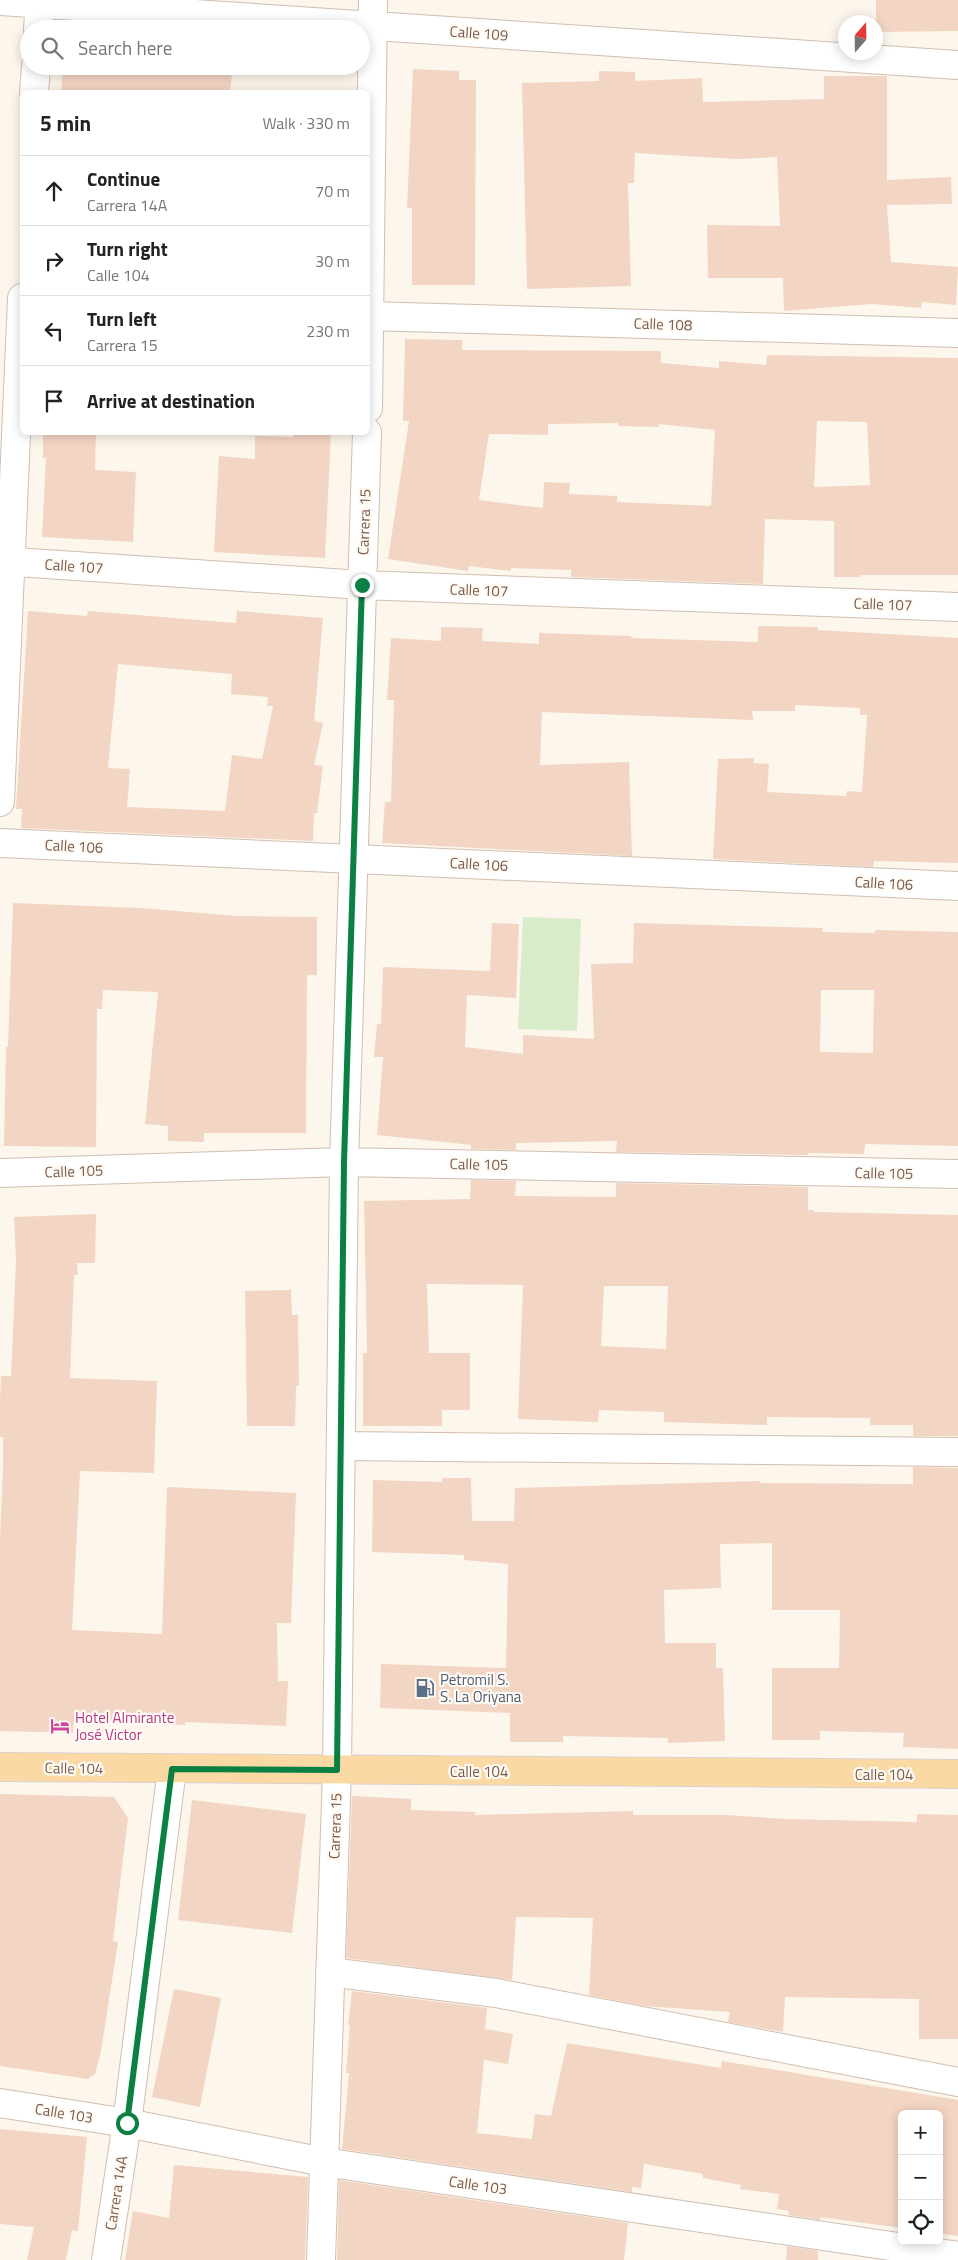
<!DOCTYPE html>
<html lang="en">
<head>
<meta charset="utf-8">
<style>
  body { margin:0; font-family:"Titillium Web",sans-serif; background:#f6f6f6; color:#222 }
  .controls { position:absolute; right:15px; bottom:15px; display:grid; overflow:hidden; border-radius:8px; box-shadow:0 2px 12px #0003 }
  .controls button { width:45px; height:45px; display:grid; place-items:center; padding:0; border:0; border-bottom:1px solid #e0e0e0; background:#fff; color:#222; font:25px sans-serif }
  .compass { position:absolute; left:838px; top:15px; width:45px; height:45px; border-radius:50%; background:#fff; box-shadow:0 2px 12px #0003; rotate:20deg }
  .stop { position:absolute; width:15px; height:15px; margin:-11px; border:4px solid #0b8043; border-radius:50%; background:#fff }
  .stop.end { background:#0b8043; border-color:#fff; box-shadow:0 1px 5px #0008 }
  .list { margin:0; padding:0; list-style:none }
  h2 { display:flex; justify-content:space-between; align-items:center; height:65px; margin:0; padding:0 20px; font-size:21px }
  h2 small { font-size:16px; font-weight:400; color:#767676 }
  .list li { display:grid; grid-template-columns:32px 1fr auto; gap:15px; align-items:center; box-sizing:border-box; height:70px; padding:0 20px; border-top:1px solid #e0e0e0 }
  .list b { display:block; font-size:19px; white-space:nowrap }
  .list p { margin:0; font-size:16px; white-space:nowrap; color:#767676 }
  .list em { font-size:16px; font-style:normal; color:#767676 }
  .icon { flex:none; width:28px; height:28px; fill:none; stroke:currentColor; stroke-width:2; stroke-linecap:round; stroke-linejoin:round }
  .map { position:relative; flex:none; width:958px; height:2260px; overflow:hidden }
  .search { position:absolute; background:#fff; box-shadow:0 2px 12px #0003; left:20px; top:20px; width:350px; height:55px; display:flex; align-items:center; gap:12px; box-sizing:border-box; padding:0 18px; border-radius:28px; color:#767676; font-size:19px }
  .panel { position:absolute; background:#fff; box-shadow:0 2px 12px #0003; left:20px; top:90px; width:350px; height:345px; border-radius:8px }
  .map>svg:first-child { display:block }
  .green { fill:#d8ecc9 }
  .building { fill:#f3d5c3; fill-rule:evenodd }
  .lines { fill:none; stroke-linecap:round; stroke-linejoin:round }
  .street-casing { stroke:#d1beb0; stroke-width:30 }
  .primary-casing { stroke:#dad1cd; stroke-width:30 }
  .street { stroke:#fff; stroke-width:28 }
  .primary { stroke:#fbd9a5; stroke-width:28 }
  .route { stroke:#0b8043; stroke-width:6 }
  .labels { text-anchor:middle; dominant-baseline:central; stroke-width:4.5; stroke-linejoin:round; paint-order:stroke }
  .street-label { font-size:15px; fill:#7a5c4d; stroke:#fffaf3 }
  .service-label { font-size:15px; fill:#4e5e75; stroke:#fffaf3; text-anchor:start }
  .hotel-label { font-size:15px; fill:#b23c85; stroke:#fffaf3; text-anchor:start }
</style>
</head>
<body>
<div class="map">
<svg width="958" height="2260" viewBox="0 0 958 2260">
  <rect width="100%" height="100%" fill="#fdf6ec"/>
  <path class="green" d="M 523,917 L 581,919 L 577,1031 L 518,1029 Z"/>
  <path class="building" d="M 876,0 L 958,0 L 958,31 L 876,32 Z
    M 63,66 L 233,66 L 230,92 L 61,92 Z
    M 413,69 L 459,71 L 459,80 L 476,80 L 475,285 L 412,285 L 412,208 L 407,208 Z
    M 599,71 L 635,72 L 635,81 L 702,78 L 703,102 L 824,99 L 824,76 L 887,76 L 887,180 L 951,177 L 952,204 L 887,205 L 891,262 L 958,267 L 956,305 L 922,302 L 921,308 L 872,304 L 784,311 L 783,278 L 708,278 L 707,225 L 780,226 L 777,157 L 736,159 L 635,153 L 634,183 L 628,183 L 631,286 L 527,289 L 522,83 L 599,81 Z
    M 405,339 L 462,340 L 462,350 L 661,351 L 661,363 L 719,368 L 719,361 L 766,365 L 767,355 L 958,358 L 958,575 L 861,575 L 861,577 L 834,577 L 834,521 L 765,519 L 763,584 L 571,577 L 571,570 L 511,568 L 511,571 L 469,566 L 468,571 L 388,559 L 409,421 L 403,421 ZM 817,421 L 867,422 L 870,485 L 814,487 ZM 618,423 L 618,426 L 659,427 L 659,424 L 715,430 L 711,506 L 617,502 L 617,496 L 569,494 L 570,483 L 544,482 L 543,508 L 479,500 L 489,434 L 548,435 L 548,424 Z
    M 43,432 L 96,432 L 95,470 L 136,472 L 133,542 L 42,537 L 46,458 L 43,458 Z
    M 293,432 L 331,432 L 325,558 L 214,552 L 219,456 L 255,459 L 255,436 L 293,437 Z
    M 28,611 L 87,616 L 88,611 L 236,623 L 237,611 L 323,618 L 314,721 L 323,723 L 314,765 L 323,766 L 317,813 L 314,813 L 313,841 L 21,828 L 22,809 L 16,809 ZM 118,664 L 232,674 L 231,694 L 268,697 L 267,706 L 273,706 L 262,759 L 232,755 L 225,811 L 127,807 L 130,769 L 108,768 Z
    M 758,626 L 818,627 L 818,630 L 958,638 L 958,863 L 874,861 L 873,867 L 713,859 L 718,759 L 754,758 L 754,763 L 769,764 L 767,792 L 846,796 L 847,791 L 862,792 L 867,715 L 860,715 L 860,708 L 795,705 L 795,711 L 752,711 L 753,720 L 542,712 L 540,765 L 629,762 L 632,856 L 382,843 L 385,802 L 391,802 L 394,700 L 387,700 L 391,638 L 441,641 L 441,627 L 483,628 L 482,641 L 539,644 L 539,633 L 631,636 L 631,638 L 758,642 Z
    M 13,903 L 141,908 L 237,916 L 317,917 L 317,975 L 307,975 L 306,1133 L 204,1133 L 204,1142 L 168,1141 L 168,1126 L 145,1124 L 158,992 L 103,990 L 102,1009 L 97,1009 L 96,1147 L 4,1146 L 6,1047 L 8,1047 Z
    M 492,923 L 519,924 L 516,998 L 467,995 L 465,1047 L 523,1054 L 523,1035 L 594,1039 L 591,964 L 633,963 L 634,923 L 823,928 L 822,932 L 875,933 L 875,930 L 958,932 L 958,1146 L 865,1144 L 864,1154 L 808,1153 L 808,1155 L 616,1152 L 617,1141 L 516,1143 L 516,1150 L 471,1149 L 471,1145 L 463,1144 L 377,1135 L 383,1057 L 374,1057 L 377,1024 L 381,1024 L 383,967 L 490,971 ZM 821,990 L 874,990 L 873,1053 L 820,1052 Z
    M 471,1180 L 516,1181 L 515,1196 L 616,1197 L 616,1183 L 808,1187 L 808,1210 L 814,1210 L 814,1212 L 958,1215 L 958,1436 L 913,1436 L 913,1425 L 870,1425 L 870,1418 L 767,1417 L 767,1425 L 664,1422 L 664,1412 L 599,1410 L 598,1422 L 518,1419 L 523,1285 L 427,1284 L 429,1353 L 470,1353 L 470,1410 L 442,1410 L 442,1426 L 363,1426 L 363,1353 L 367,1353 L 364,1201 L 470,1199 ZM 604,1286 L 668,1286 L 666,1349 L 601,1346 Z
    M 96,1214 L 95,1263 L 77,1263 L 78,1275 L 74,1275 L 70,1378 L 157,1381 L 154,1473 L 80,1471 L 72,1630 L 162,1634 L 167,1487 L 296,1493 L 291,1623 L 277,1623 L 278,1681 L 288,1681 L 286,1726 L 185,1722 L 185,1725 L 74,1720 L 73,1733 L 0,1731 L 0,1539 L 3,1469 L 3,1437 L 0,1437 L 0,1400 L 1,1376 L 11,1376 L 16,1261 L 14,1217 Z
    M 291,1290 L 292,1315 L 298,1315 L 299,1386 L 296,1386 L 295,1426 L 247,1426 L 245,1291 Z
    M 913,1467 L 958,1468 L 958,1749 L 903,1747 L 904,1733 L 820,1731 L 820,1740 L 772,1740 L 772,1668 L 839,1668 L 840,1610 L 772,1610 L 772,1543 L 720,1544 L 721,1588 L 664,1590 L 665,1643 L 716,1643 L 716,1668 L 723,1668 L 725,1741 L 668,1743 L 668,1738 L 563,1736 L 563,1742 L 510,1742 L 510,1713 L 380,1708 L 381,1664 L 506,1668 L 508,1564 L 464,1560 L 464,1555 L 372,1552 L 373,1480 L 442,1482 L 442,1478 L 471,1478 L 472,1521 L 514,1521 L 515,1488 L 760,1481 L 760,1483 L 913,1484 Z
    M 0,1794 L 114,1797 L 128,1818 L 113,1941 L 118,1942 L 101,2051 L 95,2074 L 88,2079 L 0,2066 Z
    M 352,1796 L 411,1799 L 411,1810 L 475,1812 L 475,1815 L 633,1811 L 633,1815 L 727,1815 L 785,1819 L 917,1822 L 917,1814 L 958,1815 L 958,2039 L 919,2039 L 919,1999 L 785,1997 L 783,2032 L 728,2022 L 730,2012 L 644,2006 L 589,1995 L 593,1918 L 516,1917 L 512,1980 L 346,1958 Z
    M 192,1800 L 306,1814 L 292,1933 L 178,1920 Z
    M 174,1989 L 221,1998 L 200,2107 L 152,2097 Z
    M 352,1991 L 487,2008 L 485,2029 L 513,2034 L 508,2064 L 484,2060 L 477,2133 L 532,2139 L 535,2114 L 551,2116 L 567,2043 L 721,2068 L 722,2061 L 958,2100 L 958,2236 L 939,2233 L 939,2114 L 902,2114 L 902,2228 L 820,2217 L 820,2220 L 788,2215 L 789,2211 L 777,2209 L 779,2194 L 740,2189 L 741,2185 L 703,2178 L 703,2174 L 644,2164 L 641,2188 L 632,2187 L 632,2192 L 342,2149 L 349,2073 L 346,2073 L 350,2025 L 348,2025 Z
    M 0,2129 L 87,2137 L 78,2231 L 72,2230 L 66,2260 L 27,2260 L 34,2227 L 0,2224 Z
    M 174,2165 L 308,2177 L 305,2260 L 125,2260 L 133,2211 L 169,2218 Z
    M 339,2180 L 628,2223 L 624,2260 L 337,2260 Z
    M 787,2246 L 818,2251 L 818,2260 L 786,2260 Z"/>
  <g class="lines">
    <g class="street-casing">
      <path id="street" d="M 0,1 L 958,65
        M 38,29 L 40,0
        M 34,92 L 36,66
        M 368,316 L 958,333
        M 368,408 L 373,0
        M 0,561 L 362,585 L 958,607
        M 0,802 L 22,298
        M 0,843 L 958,886
        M 0,1173 L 344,1162 L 958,1174
        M 341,1446 L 958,1452
        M 330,1972 L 496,1993 L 958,2082
        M 0,2103 L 127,2123 L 324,2162 L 958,2256
        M 106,2260 L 127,2123 L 172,1769
        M 321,2260 L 337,1770 L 344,1162 L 367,432"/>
    </g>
    <g class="primary-casing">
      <path id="primary" d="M 0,1767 L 958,1774"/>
    </g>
    <use href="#street" class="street"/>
    <use href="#primary" class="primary"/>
  </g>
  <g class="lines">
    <path class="route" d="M 127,2123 L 172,1769 L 337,1770 L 344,1162 L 362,585"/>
  </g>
  <defs>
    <g id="fuel-bare" transform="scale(1.5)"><path d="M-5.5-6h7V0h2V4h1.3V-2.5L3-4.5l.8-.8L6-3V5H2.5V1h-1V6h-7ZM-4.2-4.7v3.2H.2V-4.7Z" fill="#5c6f8a" stroke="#fffaf3" stroke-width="2.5" paint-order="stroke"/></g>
    <g id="hotel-bare" transform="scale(1.5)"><path d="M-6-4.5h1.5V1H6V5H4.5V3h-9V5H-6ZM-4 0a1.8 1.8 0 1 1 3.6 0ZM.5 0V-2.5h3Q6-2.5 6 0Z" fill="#d1479c" stroke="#fffaf3" stroke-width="2.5" paint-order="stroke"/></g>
  </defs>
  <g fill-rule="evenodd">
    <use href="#fuel-bare" x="425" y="1688"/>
    <use href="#hotel-bare" x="60" y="1726"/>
  </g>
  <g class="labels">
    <g class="street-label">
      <text transform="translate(479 33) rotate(4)">Calle 109</text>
      <text transform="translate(663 324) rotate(2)">Calle 108</text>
      <text transform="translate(364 522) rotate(-88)">Carrera 15</text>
      <text transform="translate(74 566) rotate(4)">Calle 107</text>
      <text transform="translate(479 590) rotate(2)">Calle 107</text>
      <text transform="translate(883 604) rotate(2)">Calle 107</text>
      <text transform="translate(74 846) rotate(3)">Calle 106</text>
      <text transform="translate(479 864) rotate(3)">Calle 106</text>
      <text transform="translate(884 883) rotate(3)">Calle 106</text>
      <text transform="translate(479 1164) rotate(1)">Calle 105</text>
      <text transform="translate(74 1171) rotate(-2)">Calle 105</text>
      <text transform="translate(884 1173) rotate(1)">Calle 105</text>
      <text transform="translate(74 1768) rotate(1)">Calle 104</text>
      <text x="479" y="1771">Calle 104</text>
      <text x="884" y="1774">Calle 104</text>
      <text transform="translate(335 1826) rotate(-88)">Carrera 15</text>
      <text transform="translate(64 2113) rotate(9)">Calle 103</text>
      <text transform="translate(478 2185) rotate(8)">Calle 103</text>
      <text transform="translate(116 2193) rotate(-81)">Carrera 14A</text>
    </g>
    <g class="service-label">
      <text x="440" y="1679">Petromil S.<tspan x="440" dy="17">S. La Oriyana</tspan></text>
    </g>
    <g class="hotel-label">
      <text x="75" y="1717">Hotel Almirante<tspan x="75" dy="17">José Victor</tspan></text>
    </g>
  </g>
</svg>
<div class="controls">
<button>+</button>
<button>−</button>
<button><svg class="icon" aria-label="locate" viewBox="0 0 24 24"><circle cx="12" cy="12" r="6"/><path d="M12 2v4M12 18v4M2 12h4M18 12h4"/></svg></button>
</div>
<svg class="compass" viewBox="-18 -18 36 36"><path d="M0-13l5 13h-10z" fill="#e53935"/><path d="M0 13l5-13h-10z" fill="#767676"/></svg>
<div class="stop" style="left:127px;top:2123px"></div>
<div class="stop end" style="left:362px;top:585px"></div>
<div class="search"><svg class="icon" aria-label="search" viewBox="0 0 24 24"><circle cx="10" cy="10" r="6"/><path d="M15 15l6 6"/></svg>Search here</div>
<section class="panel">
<h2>5 min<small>Walk · 330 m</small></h2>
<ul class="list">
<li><svg class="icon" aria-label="ahead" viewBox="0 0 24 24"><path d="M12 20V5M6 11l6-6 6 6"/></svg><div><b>Continue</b><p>Carrera 14A</p></div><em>70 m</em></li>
<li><svg class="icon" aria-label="right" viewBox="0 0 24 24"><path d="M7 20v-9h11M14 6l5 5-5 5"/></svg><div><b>Turn right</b><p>Calle 104</p></div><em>30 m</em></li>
<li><svg class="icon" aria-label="left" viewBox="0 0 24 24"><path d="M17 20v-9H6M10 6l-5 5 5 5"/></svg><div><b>Turn left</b><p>Carrera 15</p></div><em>230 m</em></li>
<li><svg class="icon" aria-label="arrive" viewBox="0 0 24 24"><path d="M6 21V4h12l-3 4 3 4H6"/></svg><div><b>Arrive at destination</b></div></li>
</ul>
</section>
</div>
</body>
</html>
